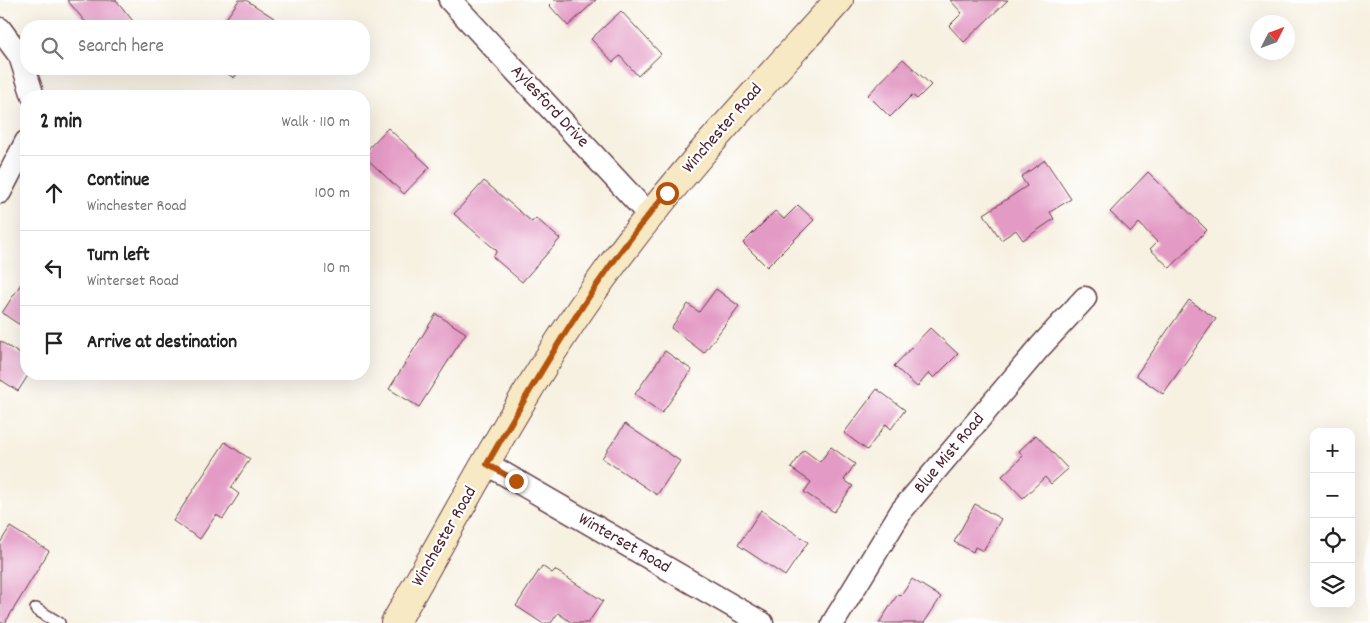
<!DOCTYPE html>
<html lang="en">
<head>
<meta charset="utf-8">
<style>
  body { margin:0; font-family:Dekko,sans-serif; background:#f2f2f2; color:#222 }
  .controls { position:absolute; right:15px; bottom:15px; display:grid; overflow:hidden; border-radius:10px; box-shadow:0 5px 20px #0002 }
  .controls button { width:45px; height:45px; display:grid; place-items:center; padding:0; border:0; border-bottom:1px solid #e0e0e0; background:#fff; color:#222; font:25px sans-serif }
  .compass { position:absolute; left:1250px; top:15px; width:45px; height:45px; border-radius:50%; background:#fff; box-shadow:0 5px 20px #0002; rotate:48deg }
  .stop { position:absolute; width:15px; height:15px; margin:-11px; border:4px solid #b45309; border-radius:50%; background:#fff }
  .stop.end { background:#b45309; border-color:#fff; box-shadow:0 1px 5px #0008 }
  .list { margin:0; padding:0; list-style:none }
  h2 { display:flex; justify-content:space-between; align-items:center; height:65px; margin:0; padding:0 20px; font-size:21px }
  h2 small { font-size:16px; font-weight:400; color:#767676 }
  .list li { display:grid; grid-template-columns:32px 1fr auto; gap:15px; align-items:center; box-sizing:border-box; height:75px; padding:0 20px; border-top:1px solid #e0e0e0 }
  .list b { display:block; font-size:19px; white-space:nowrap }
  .list p { margin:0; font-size:16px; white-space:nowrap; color:#767676 }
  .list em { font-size:16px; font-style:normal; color:#767676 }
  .icon { flex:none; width:28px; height:28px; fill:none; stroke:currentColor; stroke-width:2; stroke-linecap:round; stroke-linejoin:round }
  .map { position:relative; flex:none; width:1370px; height:623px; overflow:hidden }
  .search { position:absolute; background:#fff; box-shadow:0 5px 20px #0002; left:20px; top:20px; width:350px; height:55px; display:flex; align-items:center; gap:12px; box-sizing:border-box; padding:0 18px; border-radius:20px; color:#767676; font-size:19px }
  .panel { position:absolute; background:#fff; box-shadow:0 5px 20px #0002; left:20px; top:90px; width:350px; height:290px; border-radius:20px }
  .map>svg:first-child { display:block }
  .building { fill:#e39ac4 }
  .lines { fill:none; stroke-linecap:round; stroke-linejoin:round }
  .lane-casing { stroke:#643e46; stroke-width:14 }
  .street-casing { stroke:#643e46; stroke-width:25 }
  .secondary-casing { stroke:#643e46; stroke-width:30 }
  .lane { stroke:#fff; stroke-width:11 }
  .street { stroke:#fff; stroke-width:22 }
  .secondary { stroke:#f7e9c3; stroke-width:28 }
  .route { stroke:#b45309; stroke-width:6 }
  .labels { text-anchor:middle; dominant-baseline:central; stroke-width:4.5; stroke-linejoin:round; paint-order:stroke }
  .street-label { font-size:18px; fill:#4a1f2b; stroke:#fff }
</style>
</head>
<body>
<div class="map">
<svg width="1370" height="623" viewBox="0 0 1370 623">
  <rect width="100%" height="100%" fill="#fff"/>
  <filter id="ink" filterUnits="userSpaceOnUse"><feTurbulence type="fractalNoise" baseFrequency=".02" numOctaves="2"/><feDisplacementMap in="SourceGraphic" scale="10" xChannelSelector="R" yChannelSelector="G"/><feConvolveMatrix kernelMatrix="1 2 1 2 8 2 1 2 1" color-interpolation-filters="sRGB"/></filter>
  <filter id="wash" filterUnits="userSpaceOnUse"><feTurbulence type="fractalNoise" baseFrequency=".0096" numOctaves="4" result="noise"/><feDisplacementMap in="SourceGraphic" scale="20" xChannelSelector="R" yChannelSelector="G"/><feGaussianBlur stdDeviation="1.12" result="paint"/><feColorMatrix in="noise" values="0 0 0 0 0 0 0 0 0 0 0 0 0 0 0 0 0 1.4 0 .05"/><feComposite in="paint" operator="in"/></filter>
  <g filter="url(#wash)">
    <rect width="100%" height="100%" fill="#f7f1e2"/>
    <g id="blocks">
      <path class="building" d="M 67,0 L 116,0 L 133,21 L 127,26 L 89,26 Z
        M 239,0 L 246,0 L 274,18 L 268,26 L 221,26 Z
        M 554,0 L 596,0 L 568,26 L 549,5 Z
        M 950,0 L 1008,0 L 964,42 L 949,26 L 962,13 Z
        M 621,11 L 661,54 L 638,76 L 620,56 L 613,62 L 591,39 Z
        M 903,59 L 931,85 L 917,99 L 912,95 L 890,117 L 868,95 Z
        M 220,69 L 240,69 L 234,78 Z
        M 388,128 L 430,167 L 404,194 L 364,156 L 364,153 Z
        M 1045,160 L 1071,199 L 1050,212 L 1054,219 L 1023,240 L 1016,230 L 1001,240 L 984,214 L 1027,186 L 1021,177 Z
        M 1148,172 L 1207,230 L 1170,268 L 1150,249 L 1157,242 L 1139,223 L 1131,232 L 1110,212 Z
        M 484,181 L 532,222 L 536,218 L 560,239 L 522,282 L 493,257 L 497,251 L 454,214 Z
        M 798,205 L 814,220 L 767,267 L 743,243 L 775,211 L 784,219 Z
        M 26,276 L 26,329 L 2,313 Z
        M 716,289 L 739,306 L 704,353 L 671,328 L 688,304 L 699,312 Z
        M 1189,300 L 1216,319 L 1163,394 L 1136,375 Z
        M 436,314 L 466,333 L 419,407 L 389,389 Z
        M 930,328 L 958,354 L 934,378 L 929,373 L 917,387 L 894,366 Z
        M 0,341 L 26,358 L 26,374 L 29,374 L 18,391 L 1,380 L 0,382 Z
        M 665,351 L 692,370 L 662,413 L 635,394 Z
        M 877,389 L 905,410 L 891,429 L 886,424 L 867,450 L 844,433 Z
        M 625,424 L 680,461 L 657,495 L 602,458 Z
        M 1036,435 L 1068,469 L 1051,484 L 1045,477 L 1023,498 L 1002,476 L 1023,456 L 1019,451 Z
        M 225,442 L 250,459 L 231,488 L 239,494 L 223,519 L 216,515 L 200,539 L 173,521 Z
        M 831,447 L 855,464 L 844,480 L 853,486 L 834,512 L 804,492 L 811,482 L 791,468 L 804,450 L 820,462 Z
        M 975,504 L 1001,519 L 983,551 L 975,547 L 973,552 L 954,542 Z
        M 761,510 L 808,542 L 785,576 L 738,545 Z
        M 10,527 L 49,551 L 5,623 L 0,623 L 0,543 Z
        M 542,566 L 552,573 L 555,570 L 603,601 L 588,623 L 572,623 L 558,613 L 551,623 L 542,623 L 516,606 Z
        M 912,579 L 941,597 L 924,623 L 879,623 L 898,594 L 901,596 Z"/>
    </g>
  </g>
  <g filter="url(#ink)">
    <use href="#blocks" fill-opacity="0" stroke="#643e46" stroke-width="1"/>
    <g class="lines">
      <g class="lane-casing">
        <path id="lane" d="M 36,609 L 59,623"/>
      </g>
      <g class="street-casing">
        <path id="street" d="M 450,0 L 649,215
          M 0,29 L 20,56 L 33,96
          M 0,192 L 26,142
          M 487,464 L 762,623
          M 833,623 L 902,510 L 1040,347 L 1085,298"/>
      </g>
      <g class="secondary-casing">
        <path id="secondary" d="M 395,623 C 462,507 525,384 604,276 C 675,177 758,90 839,0"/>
      </g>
      <use href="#lane" class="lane"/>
      <use href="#street" class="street"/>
      <use href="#secondary" class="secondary"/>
    </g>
  </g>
  <g class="lines" filter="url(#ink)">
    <path class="route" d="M 516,481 L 487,464 C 541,370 596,276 667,193"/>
  </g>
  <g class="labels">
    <g class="street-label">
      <text transform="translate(549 107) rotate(47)">Aylesford Drive</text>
      <text transform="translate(723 129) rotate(-49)">Winchester Road</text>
      <text transform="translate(950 454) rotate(-50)">Blue Mist Road</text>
      <text transform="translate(445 537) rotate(-60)">Winchester Road</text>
      <text transform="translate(624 544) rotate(30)">Winterset Road</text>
    </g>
  </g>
</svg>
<div class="controls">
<button>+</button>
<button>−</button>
<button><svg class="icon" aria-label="locate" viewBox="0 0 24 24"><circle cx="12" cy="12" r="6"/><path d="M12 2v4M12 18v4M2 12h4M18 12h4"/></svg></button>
<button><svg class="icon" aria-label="layers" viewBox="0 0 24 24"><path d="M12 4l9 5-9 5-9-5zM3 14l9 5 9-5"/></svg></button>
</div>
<svg class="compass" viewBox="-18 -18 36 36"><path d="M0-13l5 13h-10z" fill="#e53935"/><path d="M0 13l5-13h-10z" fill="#767676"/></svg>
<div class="stop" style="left:667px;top:193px"></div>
<div class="stop end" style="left:516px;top:481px"></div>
<div class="search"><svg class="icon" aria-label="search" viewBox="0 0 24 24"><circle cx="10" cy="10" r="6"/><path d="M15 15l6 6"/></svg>Search here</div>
<section class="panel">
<h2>2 min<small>Walk · 110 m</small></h2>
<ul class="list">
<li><svg class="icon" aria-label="ahead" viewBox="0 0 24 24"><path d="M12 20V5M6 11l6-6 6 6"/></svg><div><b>Continue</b><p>Winchester Road</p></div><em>100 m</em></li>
<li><svg class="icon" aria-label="left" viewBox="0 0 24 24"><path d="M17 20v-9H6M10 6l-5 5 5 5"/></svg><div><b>Turn left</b><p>Winterset Road</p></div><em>10 m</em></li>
<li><svg class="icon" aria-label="arrive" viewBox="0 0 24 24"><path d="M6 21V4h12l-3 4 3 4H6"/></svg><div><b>Arrive at destination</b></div></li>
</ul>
</section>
</div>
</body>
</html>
